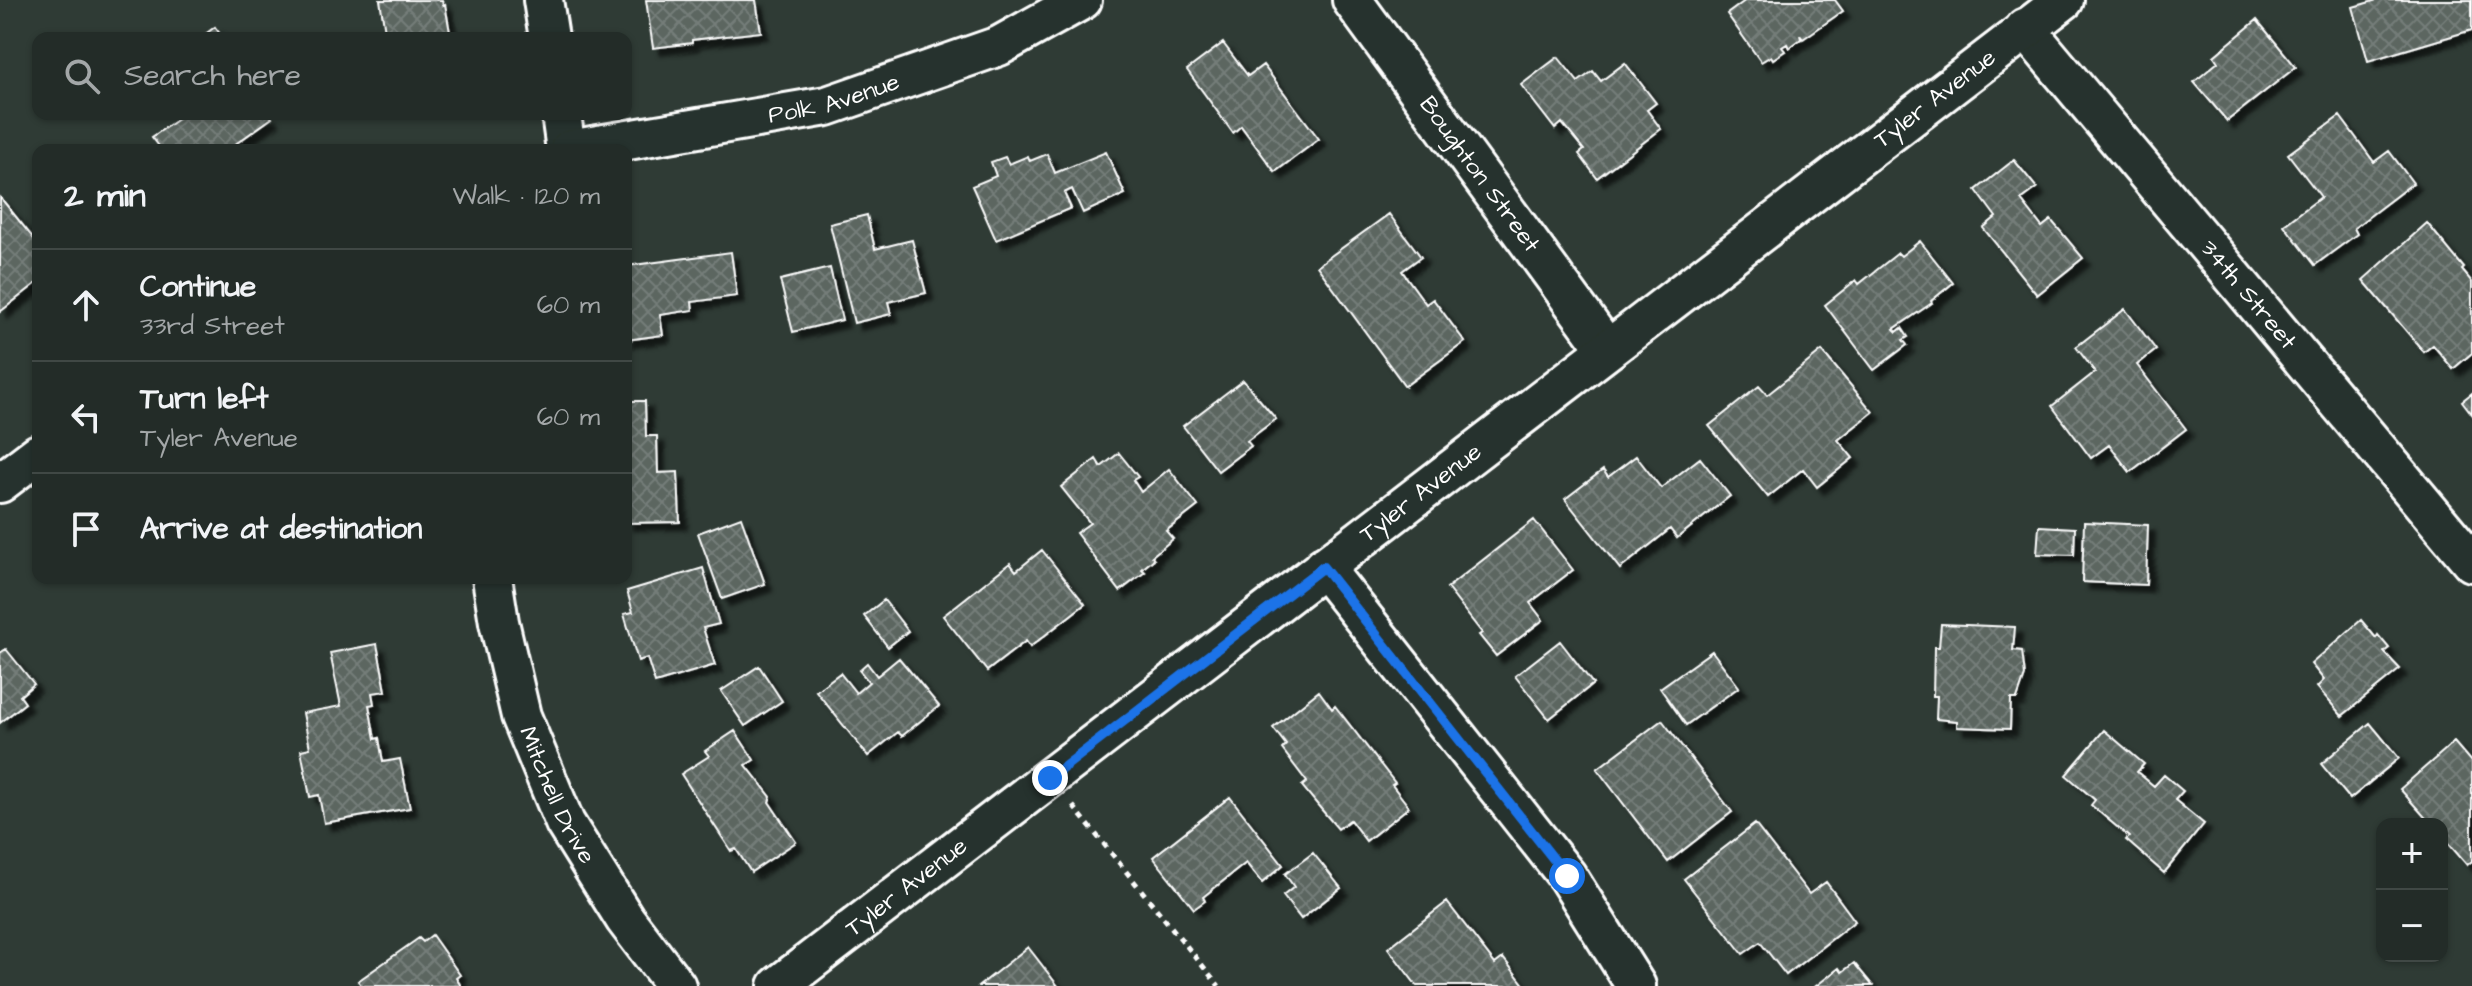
<!DOCTYPE html>
<html lang="en">
<head>
<meta charset="utf-8">
<style>
  body { margin:0; font-family:"Architects Daughter",sans-serif; background:#2f3834; color:#f1f3f6 }
  .controls { position:absolute; right:24px; bottom:24px; display:grid; overflow:hidden; border-radius:16px; box-shadow:0 2px 6px #0004 }
  .controls button { width:72px; height:72px; display:grid; place-items:center; padding:0; border:0; border-bottom:2px solid #404845; background:#232c28; color:#f1f3f6; font:40px sans-serif }
  .stop { position:absolute; width:24px; height:24px; margin:-18px; border:6px solid #1a73e8; border-radius:50%; background:#fff }
  .stop.end { background:#1a73e8; border-color:#fff; box-shadow:0 2px 8px #0008 }
  .list { margin:0; padding:0; list-style:none }
  h2 { display:flex; justify-content:space-between; align-items:center; height:104px; margin:0; padding:0 32px; font-size:34px }
  h2 small { font-size:26px; font-weight:400; color:#a3a7a8 }
  .list li { display:grid; grid-template-columns:52px 1fr auto; gap:24px; align-items:center; box-sizing:border-box; height:112px; padding:0 32px; border-top:2px solid #404845 }
  .list b { display:block; font-size:30px; white-space:nowrap }
  .list p { margin:0; font-size:26px; white-space:nowrap; color:#a3a7a8 }
  .list em { font-size:26px; font-style:normal; color:#a3a7a8 }
  .icon { flex:none; width:44px; height:44px; fill:none; stroke:currentColor; stroke-width:2; stroke-linecap:round; stroke-linejoin:round }
  .map { position:relative; flex:none; width:2472px; height:986px; overflow:hidden }
  .search { position:absolute; background:#232c28; box-shadow:0 2px 6px #0004; left:32px; top:32px; width:600px; height:88px; display:flex; align-items:center; gap:20px; box-sizing:border-box; padding:0 28px; border-radius:16px; color:#a3a7a8; font-size:30px }
  .panel { position:absolute; background:#232c28; box-shadow:0 2px 6px #0004; left:32px; top:144px; width:600px; height:440px; border-radius:16px }
  .map>svg:first-child { display:block }
  .building { fill:url(#building-cross-hatch); stroke:#fff; stroke-width:2; filter:url(#shadow) }
  .lines { fill:none; stroke-linecap:round; stroke-linejoin:round }
  .street-casing { stroke:#fff; stroke-width:44 }
  .path { stroke:#fff; stroke-width:5; stroke-dasharray:6 6; stroke-linecap:butt }
  .street { stroke:#26332d; stroke-width:38 }
  .route { stroke:#1a73e8; stroke-width:10 }
  .labels { text-anchor:middle; dominant-baseline:central; stroke-width:8; stroke-linejoin:round; paint-order:stroke }
  .street-label { font-size:24px; fill:#fff; stroke:#26332d }
</style>
</head>
<body>
<div class="map">
<svg width="2472" height="986" viewBox="0 0 2472 986">
  <defs>
    <pattern id="building-cross-hatch" width="8" height="8" patternUnits="userSpaceOnUse" patternTransform="scale(2)"><rect width="8" height="8" fill="#5b6661"/><path d="M0 0l8 8M0 8l8-8" fill="none" stroke="#747d79"/></pattern>
    <filter id="shadow"><feDropShadow dx="7" dy="7" stdDeviation="2" flood-color="#0009"/></filter>
  </defs>
  <rect width="100%" height="100%" fill="#2f3b35"/>
  <filter id="ink" filterUnits="userSpaceOnUse"><feTurbulence type="fractalNoise" baseFrequency=".0125" numOctaves="2"/><feDisplacementMap in="SourceGraphic" scale="16" xChannelSelector="R" yChannelSelector="G"/><feConvolveMatrix kernelMatrix="1 2 1 2 8 2 1 2 1" color-interpolation-filters="sRGB"/></filter>
  <g filter="url(#ink)">
    <path class="building" d="M 380,0 L 442,0 L 443,5 L 445,4 L 451,38 L 386,38 Z
      M 646,0 L 756,0 L 761,32 L 692,40 L 692,43 L 653,48 Z
      M 1746,0 L 1835,0 L 1843,11 L 1803,39 L 1800,35 L 1801,39 L 1789,48 L 1787,44 L 1782,47 L 1785,51 L 1773,59 L 1771,56 L 1761,62 L 1727,14 Z
      M 2377,0 L 2472,0 L 2472,30 L 2368,61 L 2353,7 Z
      M 2257,20 L 2296,67 L 2227,121 L 2194,82 L 2218,62 L 2214,56 Z
      M 215,27 L 223,38 L 200,38 Z
      M 1223,43 L 1248,76 L 1263,65 L 1319,139 L 1275,172 L 1241,126 L 1233,133 L 1187,70 Z
      M 1558,57 L 1578,82 L 1593,71 L 1601,81 L 1625,63 L 1656,103 L 1647,110 L 1661,129 L 1597,178 L 1579,154 L 1584,150 L 1562,123 L 1555,129 L 1521,85 Z
      M 185,114 L 269,114 L 272,118 L 227,150 L 162,150 L 152,137 Z
      M 2340,116 L 2374,162 L 2389,151 L 2413,183 L 2354,228 L 2357,234 L 2315,265 L 2284,225 L 2321,197 L 2288,154 Z
      M 1106,152 L 1125,194 L 1083,213 L 1072,189 L 1064,193 L 1071,208 L 996,240 L 972,186 L 996,176 L 991,162 L 1005,157 L 1009,164 L 1028,156 L 1030,161 L 1047,154 L 1055,173 Z
      M 2014,160 L 2037,188 L 2021,200 L 2042,227 L 2051,220 L 2083,258 L 2037,295 L 1983,228 L 1996,217 L 1976,190 Z
      M 0,197 L 38,244 L 38,282 L 0,312 Z
      M 1389,214 L 1421,257 L 1402,271 L 1426,304 L 1433,299 L 1465,342 L 1405,386 L 1317,266 Z
      M 867,215 L 875,249 L 912,240 L 926,293 L 888,302 L 891,314 L 854,323 L 830,224 Z
      M 2427,223 L 2464,268 L 2462,270 L 2472,282 L 2472,353 L 2453,369 L 2433,345 L 2424,352 L 2363,280 Z
      M 1920,241 L 1953,283 L 1931,301 L 1932,303 L 1894,329 L 1897,332 L 1902,328 L 1908,337 L 1903,340 L 1907,345 L 1874,370 L 1825,305 L 1856,280 L 1859,284 L 1898,253 L 1901,256 Z
      M 731,252 L 737,296 L 692,302 L 693,310 L 660,315 L 663,335 L 626,340 L 626,264 L 626,266 Z
      M 830,268 L 842,320 L 793,332 L 780,280 Z
      M 2125,309 L 2156,350 L 2137,365 L 2186,429 L 2130,472 L 2109,445 L 2091,458 L 2052,406 L 2095,372 L 2076,347 Z
      M 1822,351 L 1873,412 L 1838,440 L 1853,458 L 1817,487 L 1803,469 L 1768,497 L 1709,426 L 1759,386 L 1767,395 Z
      M 1243,380 L 1276,419 L 1247,441 L 1251,446 L 1218,471 L 1183,426 Z
      M 2472,393 L 2472,414 L 2462,401 Z
      M 626,401 L 645,401 L 646,436 L 657,436 L 658,473 L 678,472 L 680,522 L 626,523 Z
      M 1119,453 L 1138,477 L 1133,480 L 1141,492 L 1169,469 L 1198,506 L 1166,531 L 1173,539 L 1152,556 L 1154,559 L 1142,569 L 1145,572 L 1120,591 L 1076,533 L 1090,523 L 1061,487 L 1096,459 L 1101,467 Z
      M 1636,456 L 1661,488 L 1700,458 L 1730,496 L 1677,538 L 1670,529 L 1620,569 L 1565,499 L 1603,470 L 1608,477 Z
      M 741,517 L 765,584 L 722,599 L 698,533 Z
      M 1534,520 L 1573,570 L 1530,603 L 1543,620 L 1496,656 L 1479,635 L 1482,633 L 1447,588 Z
      M 2084,522 L 2148,525 L 2146,585 L 2082,582 Z
      M 2039,526 L 2075,528 L 2074,555 L 2037,554 Z
      M 1042,550 L 1085,604 L 1030,647 L 1026,641 L 987,671 L 943,616 L 1010,563 L 1016,571 Z
      M 703,568 L 719,624 L 703,628 L 715,665 L 655,683 L 647,658 L 638,661 L 624,614 L 633,612 L 627,591 Z
      M 884,600 L 908,631 L 888,647 L 864,616 Z
      M 2361,620 L 2376,638 L 2378,635 L 2389,648 L 2384,652 L 2400,669 L 2342,716 L 2317,687 L 2324,680 L 2311,664 Z
      M 1941,624 L 2015,627 L 2013,650 L 2022,651 L 2025,676 L 2017,699 L 2011,699 L 2010,729 L 1957,727 L 1957,721 L 1936,719 L 1937,696 L 1933,696 L 1934,647 L 1939,647 Z
      M 1560,641 L 1593,684 L 1549,719 L 1515,676 Z
      M 377,644 L 386,691 L 372,693 L 374,704 L 369,705 L 375,739 L 379,738 L 383,762 L 400,759 L 410,808 L 324,823 L 319,795 L 310,797 L 301,750 L 310,748 L 303,713 L 341,706 L 330,653 Z
      M 6,649 L 34,684 L 20,696 L 25,703 L 0,723 L 0,653 Z
      M 1712,651 L 1739,687 L 1686,725 L 1660,688 Z
      M 899,658 L 939,706 L 902,736 L 898,732 L 868,756 L 816,691 L 840,673 L 856,693 L 869,682 L 859,670 L 867,663 L 877,676 Z
      M 759,666 L 782,701 L 745,726 L 721,691 Z
      M 1319,691 L 1332,709 L 1335,706 L 1395,783 L 1392,785 L 1409,807 L 1366,841 L 1350,820 L 1338,829 L 1321,809 L 1302,786 L 1307,782 L 1282,749 L 1286,745 L 1273,728 Z
      M 1662,720 L 1732,812 L 1668,862 L 1597,769 Z
      M 2370,723 L 2399,758 L 2350,799 L 2321,764 Z
      M 2104,730 L 2144,764 L 2137,772 L 2154,786 L 2164,775 L 2183,791 L 2175,800 L 2204,824 L 2164,873 L 2126,840 L 2129,837 L 2091,805 L 2095,800 L 2066,775 Z
      M 735,731 L 754,760 L 746,765 L 771,797 L 769,802 L 796,842 L 751,872 L 736,849 L 731,851 L 681,774 L 709,756 L 705,751 Z
      M 2454,742 L 2472,763 L 2472,861 L 2467,865 L 2442,836 L 2442,824 L 2431,824 L 2400,789 Z
      M 1230,797 L 1283,865 L 1262,883 L 1246,863 L 1203,897 L 1205,901 L 1194,909 L 1153,857 Z
      M 1755,824 L 1809,894 L 1826,882 L 1855,921 L 1786,975 L 1760,942 L 1743,954 L 1684,879 Z
      M 1313,853 L 1341,888 L 1301,919 L 1283,896 L 1294,887 L 1285,874 Z
      M 1447,902 L 1495,964 L 1503,958 L 1525,986 L 1417,986 L 1388,948 Z
      M 432,935 L 460,975 L 456,978 L 461,986 L 362,986 L 358,981 L 419,938 L 423,942 Z
      M 1028,947 L 1058,986 L 979,986 Z
      M 1854,963 L 1873,986 L 1816,986 L 1839,968 L 1842,972 Z"/>
    <g class="lines">
      <g class="street-casing">
        <g id="street">
          <path d="M 543,0 L 549,38"/>
          <path id="s1" d="M 1352,0 L 1607,349"/>
          <path id="s2" d="M 2025,28 L 2472,562"/>
          <path d="M 561,114 L 566,150"/>
          <path id="s3" d="M 569,150 L 827,106 L 999,46 L 1082,0"/>
          <path d="M 0,483 L 38,454"/>
          <path d="M 1323,567 L 1567,876 L 1636,986"/>
          <path id="s4" d="M 492,578 L 499,622 L 521,716 L 565,823 L 625,919 L 676,986"/>
          <path id="s5" d="M 778,986 L 2064,0"/>
        </g>
      </g>
      <path class="path" d="M 1073,806 L 1219,986"/>
      <use href="#street" class="street"/>
    </g>
  </g>
  <g class="lines" filter="url(#ink)">
    <path class="route" d="M 1050,778 L 1323,567 L 1567,876"/>
  </g>
  <g class="labels">
    <g class="street-label">
      <text stroke="none"><textPath href="#s5" startOffset="1458">Tyler Avenue</textPath></text>
      <text stroke="none"><textPath href="#s3" startOffset="270">Polk Avenue</textPath></text>
      <text stroke="none"><textPath href="#s1" startOffset="216">Boughton Street</textPath></text>
      <text stroke="none"><textPath href="#s2" startOffset="348">34th Street</textPath></text>
      <text stroke="none"><textPath href="#s5" startOffset="810">Tyler Avenue</textPath></text>
      <text stroke="none"><textPath href="#s4" startOffset="228">Mitchell Drive</textPath></text>
      <text stroke="none"><textPath href="#s5" startOffset="162">Tyler Avenue</textPath></text>
    </g>
  </g>
</svg>
<div class="controls">
<button>+</button>
<button>−</button>
</div>
<div class="stop" style="left:1567px;top:876px"></div>
<div class="stop end" style="left:1050px;top:778px"></div>
<div class="search"><svg class="icon" aria-label="search" viewBox="0 0 24 24"><circle cx="10" cy="10" r="6"/><path d="M15 15l6 6"/></svg>Search here</div>
<section class="panel">
<h2>2 min<small>Walk · 120 m</small></h2>
<ul class="list">
<li><svg class="icon" aria-label="ahead" viewBox="0 0 24 24"><path d="M12 20V5M6 11l6-6 6 6"/></svg><div><b>Continue</b><p>33rd Street</p></div><em>60 m</em></li>
<li><svg class="icon" aria-label="left" viewBox="0 0 24 24"><path d="M17 20v-9H6M10 6l-5 5 5 5"/></svg><div><b>Turn left</b><p>Tyler Avenue</p></div><em>60 m</em></li>
<li><svg class="icon" aria-label="arrive" viewBox="0 0 24 24"><path d="M6 21V4h12l-3 4 3 4H6"/></svg><div><b>Arrive at destination</b></div></li>
</ul>
</section>
</div>
</body>
</html>
